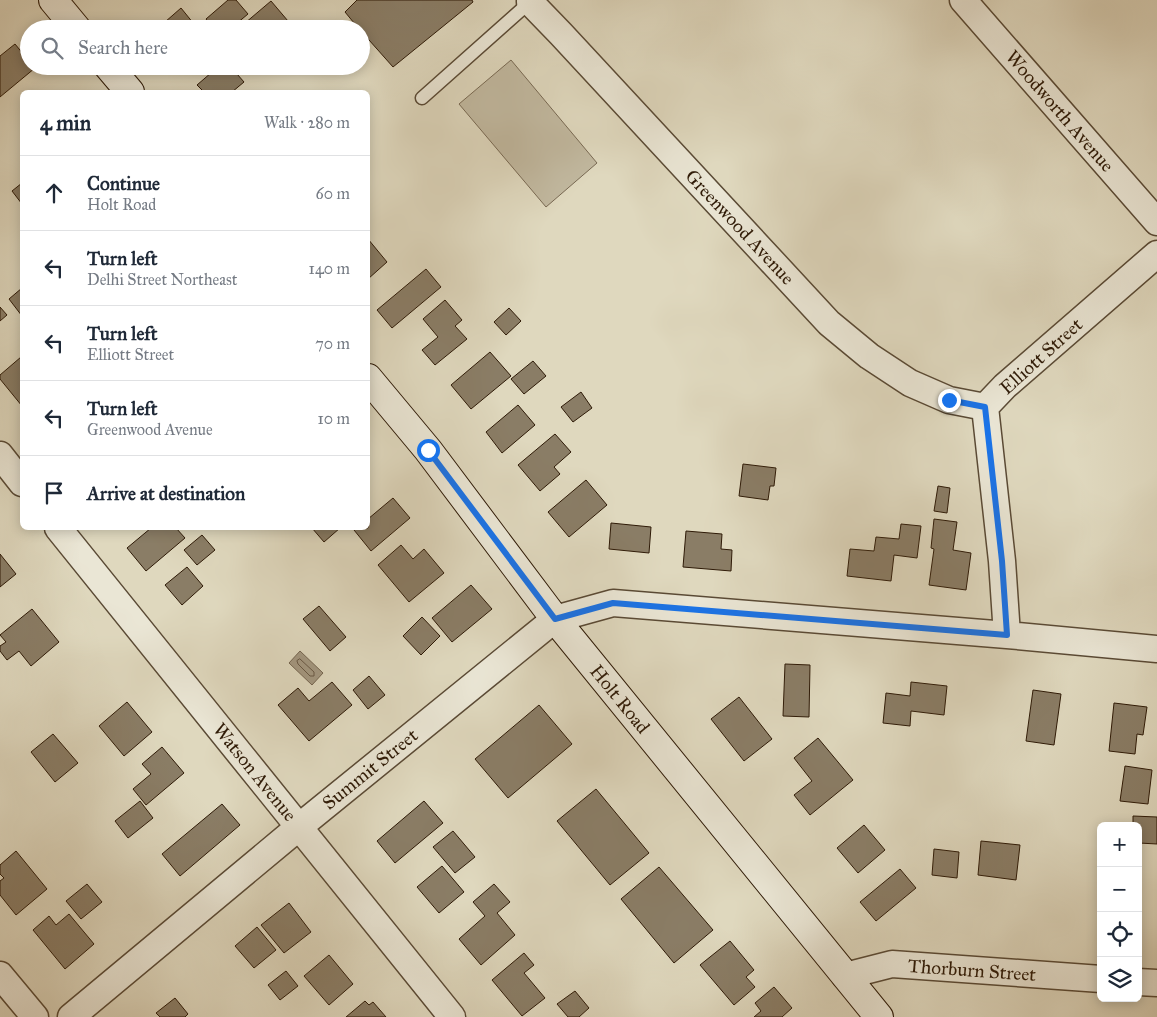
<!DOCTYPE html>
<html lang="en">
<head>
<meta charset="utf-8">
<style>
  body { margin:0; font-family:"IM FELL Great Primer",serif; background:#f2f2f3; color:#1f2937 }
  .controls { position:absolute; right:15px; bottom:15px; display:grid; overflow:hidden; border-radius:8px; box-shadow:0 2px 12px #0003 }
  .controls button { width:45px; height:45px; display:grid; place-items:center; padding:0; border:0; border-bottom:1px solid #e0e1e3; background:#fff; color:#1f2937; font:25px sans-serif }
  .stop { position:absolute; width:15px; height:15px; margin:-11px; border:4px solid #1a73e8; border-radius:50%; background:#fff }
  .stop.end { background:#1a73e8; border-color:#fff; box-shadow:0 1px 5px #0008 }
  .list { margin:0; padding:0; list-style:none }
  h2 { display:flex; justify-content:space-between; align-items:center; height:65px; margin:0; padding:0 20px; font-size:21px }
  h2 small { font-size:16px; font-weight:400; color:#747a83 }
  .list li { display:grid; grid-template-columns:32px 1fr auto; gap:15px; align-items:center; box-sizing:border-box; height:75px; padding:0 20px; border-top:1px solid #e0e1e3 }
  .list b { display:block; font-size:19px; white-space:nowrap }
  .list p { margin:0; font-size:16px; white-space:nowrap; color:#747a83 }
  .list em { font-size:16px; font-style:normal; color:#747a83 }
  .icon { flex:none; width:28px; height:28px; fill:none; stroke:currentColor; stroke-width:2; stroke-linecap:round; stroke-linejoin:round }
  .map { position:relative; flex:none; width:1157px; height:1017px; overflow:hidden }
  .search { position:absolute; background:#fff; box-shadow:0 2px 12px #0003; left:20px; top:20px; width:350px; height:55px; display:flex; align-items:center; gap:12px; box-sizing:border-box; padding:0 18px; border-radius:28px; color:#747a83; font-size:19px }
  .panel { position:absolute; background:#fff; box-shadow:0 2px 12px #0003; left:20px; top:90px; width:350px; height:440px; border-radius:8px }
  .map>svg:first-child { display:block }
  .green { fill:#c1b89f; stroke:#786953 }
  .water { fill:#a39780; stroke:#746550 }
  .lines { fill:none; stroke-linecap:round; stroke-linejoin:round }
  .shore { stroke:#685844; stroke-width:1 }
  .building { fill:#8a7d66; stroke:#2e1a07 }
  .lane-casing { stroke:#5a4a35; stroke-width:15 }
  .street-casing { stroke:#5a4a35; stroke-width:29 }
  .secondary-casing { stroke:#2e1a07; stroke-width:30 }
  .lane { stroke:#eae6d5; stroke-width:12 }
  .street { stroke:#eae6d5; stroke-width:26 }
  .secondary { stroke:#eae6d5; stroke-width:28 }
  .route { stroke:#1a73e8; stroke-width:6 }
  .labels { text-anchor:middle; dominant-baseline:central; stroke-width:4.5; stroke-linejoin:round; paint-order:stroke }
  .street-label { font-size:19px; fill:#2e1a07; stroke:#eae6d5 }
</style>
</head>
<body>
<div class="map">
<svg width="1157" height="1017" viewBox="0 0 1157 1017">
  <rect width="100%" height="100%" fill="#dfd8be"/>
  <filter id="stains"><feTurbulence type="fractalNoise" baseFrequency=".004" numOctaves="4"/><feColorMatrix values="0 0 0 0 .2 0 0 0 0 .09 0 0 0 0 .02 0 0 0 .5 -.17"/></filter>
  <radialGradient id="worn" r=".72"><stop offset=".6" stop-color="#630" stop-opacity="0"/><stop offset="1" stop-color="#630" stop-opacity=".3"/></radialGradient>
  <path class="green" d="M 511,60 L 597,163 L 546,207 L 459,104 Z"/>
  <path class="water" d="M 300,651 L 323,673 L 312,685 L 289,663 Z"/>
  <g class="lines">
    <path class="shore" d="M 300,659 L 314,672 L 314,676 L 310,676 L 298,664 L 297,661 Z"/>
  </g>
  <path class="building" d="M 228,0 L 236,0 L 248,14 L 230,29 L 214,29 L 206,19 Z
    M 357,0 L 472,0 L 473,2 L 393,67 L 361,31 L 361,29 L 359,29 L 345,12 Z
    M 271,1 L 288,21 L 279,29 L 238,29 Z
    M 181,8 L 198,29 L 157,29 Z
    M 15,44 L 29,61 L 29,66 L 35,68 L 0,97 L 0,56 Z
    M 219,66 L 230,66 L 244,82 L 232,92 L 204,92 L 197,85 Z
    M 22,183 L 22,204 L 12,191 Z
    M 368,239 L 387,262 L 368,279 Z
    M 426,269 L 441,287 L 392,328 L 377,310 Z
    M 22,288 L 22,316 L 9,299 Z
    M 445,300 L 462,320 L 455,326 L 467,339 L 435,365 L 422,350 L 438,337 L 423,319 Z
    M 0,307 L 7,315 L 0,321 Z
    M 509,308 L 521,321 L 506,335 L 494,322 Z
    M 490,352 L 511,376 L 471,409 L 451,385 Z
    M 21,357 L 22,358 L 22,406 L 0,379 L 0,375 Z
    M 533,361 L 546,376 L 524,394 L 511,379 Z
    M 581,392 L 592,408 L 573,422 L 561,407 Z
    M 518,405 L 535,425 L 502,453 L 486,432 Z
    M 555,434 L 571,452 L 554,467 L 560,474 L 540,491 L 518,465 Z
    M 743,464 L 776,468 L 774,486 L 770,486 L 768,500 L 739,496 Z
    M 586,480 L 607,505 L 569,537 L 548,512 Z
    M 938,486 L 950,488 L 947,513 L 934,511 Z
    M 393,498 L 410,518 L 371,551 L 354,530 L 357,528 L 368,528 L 368,519 Z
    M 934,519 L 957,522 L 953,550 L 971,553 L 966,590 L 929,585 L 934,549 L 931,548 Z
    M 611,523 L 651,527 L 649,553 L 609,549 Z
    M 901,524 L 921,526 L 917,558 L 894,555 L 891,581 L 847,576 L 850,549 L 874,551 L 876,537 L 899,539 Z
    M 151,528 L 176,528 L 185,538 L 146,571 L 127,548 Z
    M 312,528 L 340,528 L 324,542 Z
    M 686,531 L 722,534 L 721,549 L 732,550 L 731,571 L 683,567 Z
    M 202,535 L 215,550 L 197,565 L 184,550 Z
    M 401,545 L 413,559 L 424,549 L 444,573 L 409,602 L 378,565 Z
    M 0,554 L 16,574 L 0,587 Z
    M 187,567 L 203,586 L 182,605 L 165,585 Z
    M 471,585 L 492,609 L 452,642 L 432,618 Z
    M 319,606 L 346,637 L 330,651 L 303,619 Z
    M 32,609 L 59,642 L 31,666 L 19,651 L 7,660 L 0,651 L 0,646 L 6,642 L 0,635 Z
    M 422,617 L 440,636 L 421,655 L 403,636 Z
    M 785,664 L 810,665 L 809,717 L 783,716 Z
    M 369,676 L 385,695 L 368,709 L 353,690 Z
    M 332,682 L 352,705 L 309,741 L 278,705 L 298,688 L 309,701 Z
    M 911,682 L 947,686 L 944,715 L 911,711 L 910,726 L 883,723 L 886,693 L 910,696 Z
    M 1033,690 L 1061,694 L 1054,745 L 1026,741 Z
    M 739,697 L 772,739 L 744,761 L 711,719 Z
    M 127,702 L 152,732 L 124,756 L 99,726 Z
    M 1114,703 L 1147,707 L 1143,735 L 1137,734 L 1135,754 L 1109,751 Z
    M 539,705 L 572,744 L 508,798 L 475,759 Z
    M 53,734 L 78,763 L 55,782 L 31,752 Z
    M 818,738 L 853,780 L 810,815 L 794,795 L 812,781 L 794,758 Z
    M 162,747 L 184,773 L 146,805 L 133,789 L 151,774 L 142,764 Z
    M 1125,766 L 1152,770 L 1148,804 L 1120,801 Z
    M 596,789 L 649,853 L 610,885 L 557,821 Z
    M 140,801 L 153,818 L 128,838 L 115,821 Z
    M 424,801 L 443,823 L 395,863 L 377,841 Z
    M 222,804 L 240,825 L 180,876 L 162,854 Z
    M 1133,816 L 1157,817 L 1157,844 L 1139,843 L 1138,855 L 1138,826 L 1133,826 Z
    M 864,825 L 885,850 L 858,873 L 837,848 Z
    M 453,831 L 475,857 L 455,873 L 433,847 Z
    M 981,841 L 1020,845 L 1016,880 L 978,875 Z
    M 934,849 L 959,852 L 957,878 L 932,875 Z
    M 16,851 L 47,889 L 16,915 L 0,895 L 0,881 L 4,878 L 0,874 L 0,865 Z
    M 442,866 L 464,892 L 439,913 L 417,887 Z
    M 659,867 L 713,930 L 674,963 L 621,899 Z
    M 900,869 L 916,888 L 876,921 L 860,902 Z
    M 87,884 L 102,902 L 81,919 L 66,901 Z
    M 494,884 L 510,902 L 497,913 L 515,935 L 481,965 L 459,939 L 485,916 L 473,902 Z
    M 289,903 L 311,932 L 284,953 L 261,925 Z
    M 69,914 L 94,944 L 65,969 L 33,930 L 49,916 L 56,925 Z
    M 257,927 L 276,950 L 254,968 L 235,946 Z
    M 730,941 L 754,970 L 746,977 L 755,987 L 734,1005 L 700,965 Z
    M 524,953 L 534,965 L 524,973 L 545,998 L 522,1016 L 492,980 Z
    M 329,955 L 353,984 L 329,1005 L 304,976 Z
    M 286,971 L 298,986 L 280,1000 L 268,985 Z
    M 774,987 L 792,1008 L 782,1017 L 754,1017 L 761,1011 L 755,1003 Z
    M 575,991 L 589,1008 L 579,1017 L 568,1017 L 557,1004 Z
    M 175,998 L 188,1014 L 185,1017 L 160,1017 L 156,1013 Z
    M 365,1001 L 369,1005 L 373,1002 L 386,1017 L 346,1017 Z"/>
  <g class="lines">
    <g class="lane-casing">
      <path id="lane" d="M 422,98 L 530,2 L 528,0"/>
    </g>
    <g class="street-casing">
      <path id="street" d="M 530,0 L 530,2 L 561,34 L 829,323 L 869,356 L 910,383 L 949,400 L 985,407
        M 963,0 L 1157,222
        M 0,455 L 22,483
        M 58,528 L 452,1017
        M 1007,635 L 1002,561 L 985,407 L 1005,386 L 1157,254
        M 0,975 L 35,1017
        M 845,976 L 892,964 L 1101,979
        M 1138,982 L 1157,983
        M 71,1017 L 299,827 L 555,619 L 613,603 L 1007,635 L 1157,649"/>
    </g>
    <g class="secondary-casing">
      <path id="secondary" d="M 53,0 L 77,29
        M 108,66 L 130,92
        M 368,378 L 428,450 L 555,619 L 879,1017"/>
    </g>
    <use href="#lane" class="lane"/>
    <use href="#street" class="street"/>
    <use href="#secondary" class="secondary"/>
  </g>
  <g class="lines">
    <path class="route" d="M 428,450 L 555,619 L 613,603 L 1007,635 L 1002,561 L 985,407 L 949,400"/>
  </g>
  <g class="labels">
    <g class="street-label">
      <text transform="translate(1060 111) rotate(49)">Woodworth Avenue</text>
      <text transform="translate(740 227) rotate(47)">Greenwood Avenue</text>
      <text transform="translate(1041 356) rotate(-42)">Elliott Street</text>
      <text transform="translate(620 699) rotate(51)">Holt Road</text>
      <text transform="translate(370 769) rotate(-39)">Summit Street</text>
      <text transform="translate(255 772) rotate(51)">Watson Avenue</text>
      <text transform="translate(972 970) rotate(4)">Thorburn Street</text>
    </g>
  </g>
  <rect width="100%" height="100%" filter="url(#stains)"/>
  <rect width="100%" height="100%" fill="url(#worn)"/>
</svg>
<div class="controls">
<button>+</button>
<button>−</button>
<button><svg class="icon" aria-label="locate" viewBox="0 0 24 24"><circle cx="12" cy="12" r="6"/><path d="M12 2v4M12 18v4M2 12h4M18 12h4"/></svg></button>
<button><svg class="icon" aria-label="layers" viewBox="0 0 24 24"><path d="M12 4l9 5-9 5-9-5zM3 14l9 5 9-5"/></svg></button>
</div>
<div class="stop" style="left:428px;top:450px"></div>
<div class="stop end" style="left:949px;top:400px"></div>
<div class="search"><svg class="icon" aria-label="search" viewBox="0 0 24 24"><circle cx="10" cy="10" r="6"/><path d="M15 15l6 6"/></svg>Search here</div>
<section class="panel">
<h2>4 min<small>Walk · 280 m</small></h2>
<ul class="list">
<li><svg class="icon" aria-label="ahead" viewBox="0 0 24 24"><path d="M12 20V5M6 11l6-6 6 6"/></svg><div><b>Continue</b><p>Holt Road</p></div><em>60 m</em></li>
<li><svg class="icon" aria-label="left" viewBox="0 0 24 24"><path d="M17 20v-9H6M10 6l-5 5 5 5"/></svg><div><b>Turn left</b><p>Delhi Street Northeast</p></div><em>140 m</em></li>
<li><svg class="icon" aria-label="left" viewBox="0 0 24 24"><path d="M17 20v-9H6M10 6l-5 5 5 5"/></svg><div><b>Turn left</b><p>Elliott Street</p></div><em>70 m</em></li>
<li><svg class="icon" aria-label="left" viewBox="0 0 24 24"><path d="M17 20v-9H6M10 6l-5 5 5 5"/></svg><div><b>Turn left</b><p>Greenwood Avenue</p></div><em>10 m</em></li>
<li><svg class="icon" aria-label="arrive" viewBox="0 0 24 24"><path d="M6 21V4h12l-3 4 3 4H6"/></svg><div><b>Arrive at destination</b></div></li>
</ul>
</section>
</div>
</body>
</html>
